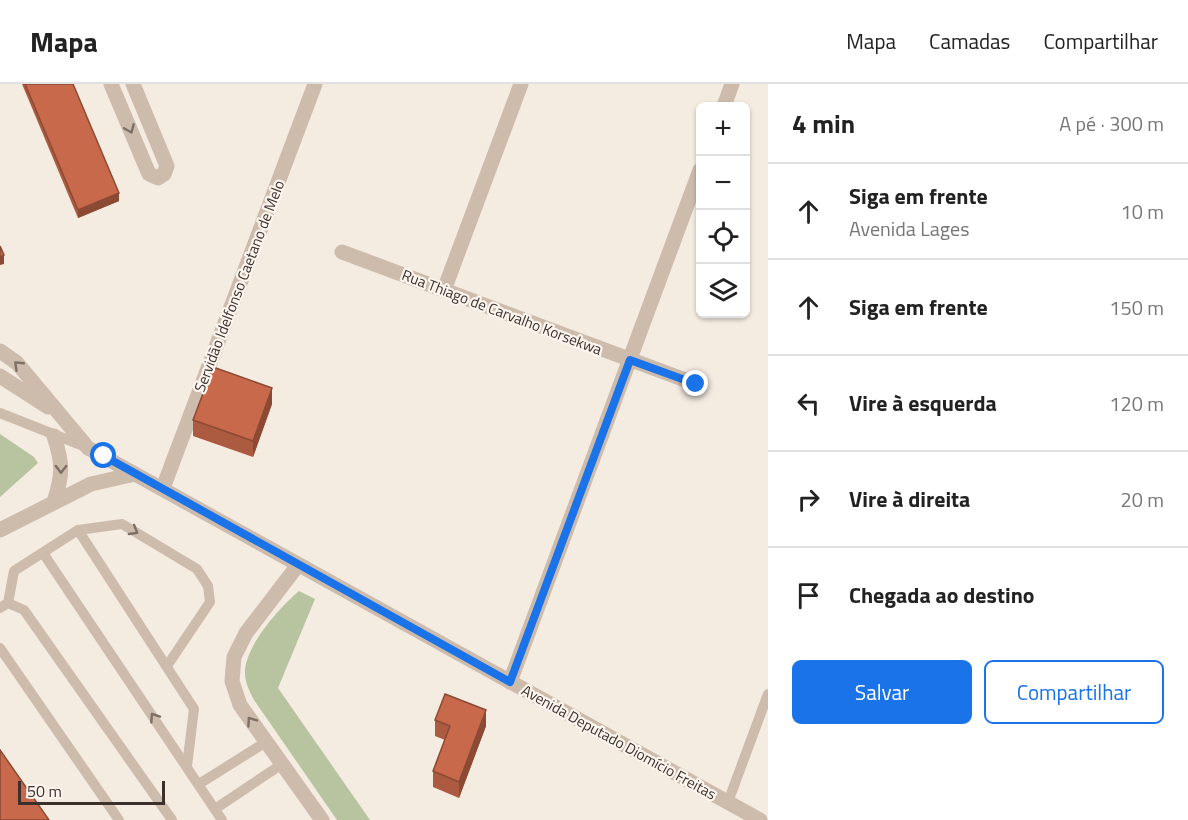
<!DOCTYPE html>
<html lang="pt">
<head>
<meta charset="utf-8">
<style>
  body { margin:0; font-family:"Titillium Web",sans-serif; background:#f2f2f2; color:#222 }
  .controls { position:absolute; right:18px; top:18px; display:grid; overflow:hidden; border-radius:9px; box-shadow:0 2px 4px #0004 }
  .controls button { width:54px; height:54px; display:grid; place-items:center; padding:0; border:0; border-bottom:2px solid #e0e0e0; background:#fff; color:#222; font:30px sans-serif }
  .scale { position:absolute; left:18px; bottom:15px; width:147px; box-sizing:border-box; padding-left:6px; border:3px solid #3b302b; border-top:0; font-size:16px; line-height:21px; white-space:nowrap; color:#3b302b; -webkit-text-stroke:4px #fbf5ee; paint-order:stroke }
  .stop { position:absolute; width:18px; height:18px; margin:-14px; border:4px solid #1a73e8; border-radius:50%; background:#fff }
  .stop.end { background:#1a73e8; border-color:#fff; box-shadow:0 2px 6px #0008 }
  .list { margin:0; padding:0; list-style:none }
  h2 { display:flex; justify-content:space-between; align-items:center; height:78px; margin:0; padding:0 24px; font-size:26px }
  h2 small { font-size:20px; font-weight:400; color:#767676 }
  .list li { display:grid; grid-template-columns:39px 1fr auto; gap:18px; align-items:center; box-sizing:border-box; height:96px; padding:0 24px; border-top:2px solid #e0e0e0 }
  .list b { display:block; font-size:22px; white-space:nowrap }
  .list p { margin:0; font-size:20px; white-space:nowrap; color:#767676 }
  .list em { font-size:20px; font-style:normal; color:#767676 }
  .actions { display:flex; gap:12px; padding:18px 24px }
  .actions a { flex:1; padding:14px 0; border:2px solid #1a73e8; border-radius:9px; text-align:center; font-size:21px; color:#1a73e8 }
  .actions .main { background:#1a73e8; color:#fff }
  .icon { flex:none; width:33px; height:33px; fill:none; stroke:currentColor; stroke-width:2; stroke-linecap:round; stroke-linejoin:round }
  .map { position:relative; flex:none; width:768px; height:736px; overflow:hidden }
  header { display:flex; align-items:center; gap:36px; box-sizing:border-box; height:84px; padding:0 30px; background:#fff; border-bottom:2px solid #e0e0e0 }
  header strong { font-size:28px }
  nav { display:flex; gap:33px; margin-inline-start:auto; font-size:21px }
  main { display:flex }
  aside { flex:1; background:#fff }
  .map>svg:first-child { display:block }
  .green { fill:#b8c4a0 }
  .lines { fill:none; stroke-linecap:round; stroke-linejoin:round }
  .service { stroke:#cdbbac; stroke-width:10 }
  .minor { stroke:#cdbbac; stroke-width:15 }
  .tertiary { stroke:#cdbbac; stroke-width:15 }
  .wall { fill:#ac5a40 }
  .shaded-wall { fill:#8c4a34 }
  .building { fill:#c8694b; stroke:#8c4a34; stroke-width:1.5 }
  .oneway { stroke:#7d6f65 }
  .route { stroke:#1a73e8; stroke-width:8 }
  .labels { text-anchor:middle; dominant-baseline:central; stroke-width:4.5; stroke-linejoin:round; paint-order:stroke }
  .street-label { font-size:15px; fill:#3b302b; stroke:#fbf5ee }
</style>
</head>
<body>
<header>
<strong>Mapa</strong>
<nav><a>Mapa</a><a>Camadas</a><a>Compartilhar</a></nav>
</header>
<main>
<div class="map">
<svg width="768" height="736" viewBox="0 0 768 736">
  <rect width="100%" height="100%" fill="#f4ebe1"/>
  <path class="green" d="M 0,350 L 34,373 L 38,379 L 0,413 Z
    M 299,507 L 315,515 L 278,604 L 370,736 L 337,736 L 254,616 C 250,608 245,599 245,589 C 244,563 280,523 299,507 Z"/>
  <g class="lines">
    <path class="service" d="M 0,329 L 86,363
      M 78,446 L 122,440 L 197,485 L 208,502 L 210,518 L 167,582
      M 43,469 L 222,736
      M 8,519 L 14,487 L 78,446 L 194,625 L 187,682
      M 0,524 L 8,519 L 24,526 L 172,736
      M 0,564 L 119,736
      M 199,700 L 266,658
      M 728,718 L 768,610
      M 215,725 L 282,680"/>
    <path class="minor" d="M 111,0 L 149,90 L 158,94 L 164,90 L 167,82 L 133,0
      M 724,22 L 732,0
      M 342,168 L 696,300
      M 444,206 L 521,0
      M 0,267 L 17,279 L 88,364 L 135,390
      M 0,292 L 48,323
      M 163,404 L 315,0
      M 510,598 L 700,86"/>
    <path class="tertiary" d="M 54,418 C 63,390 63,380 54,352
      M 0,446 L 91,400 L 135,390 L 760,736
      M 298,481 L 246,549 L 234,573 L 232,597 L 240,621 L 322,736"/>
  </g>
  <path class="wall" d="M 22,0 L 73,0 L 119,117 L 78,134 Z
    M 272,320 L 253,373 L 193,352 L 193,336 Z
    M 435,636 L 486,642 L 459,714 L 433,703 L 433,687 L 445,656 L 435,652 Z"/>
  <path class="shaded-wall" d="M 119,109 L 119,117 L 78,134 L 78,126 Z
    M 4,171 L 4,180 L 0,181 L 0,173 Z
    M 272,304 L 272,320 L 253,373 L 253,357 Z
    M 486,626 L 486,642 L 459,714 L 459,698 Z"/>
  <path class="building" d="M 25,0 L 73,0 L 119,109 L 78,126 Z
    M 0,162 L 4,171 L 0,173 Z
    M 213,283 L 272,304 L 253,357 L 193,336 Z
    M 445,610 L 486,626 L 459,698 L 433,687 L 450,642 L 435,636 Z
    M 0,666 L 49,736 L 0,736 Z"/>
  <defs><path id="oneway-chevron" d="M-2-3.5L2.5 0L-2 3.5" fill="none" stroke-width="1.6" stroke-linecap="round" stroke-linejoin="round" transform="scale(1.5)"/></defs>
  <g class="oneway">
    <use href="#oneway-chevron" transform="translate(130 45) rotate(67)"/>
    <use href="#oneway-chevron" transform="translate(18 281) rotate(-136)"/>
    <use href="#oneway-chevron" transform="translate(61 385) rotate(91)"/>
    <use href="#oneway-chevron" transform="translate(134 447) rotate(31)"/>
    <use href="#oneway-chevron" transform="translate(154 633) rotate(-124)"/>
    <use href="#oneway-chevron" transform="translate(251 637) rotate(-125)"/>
  </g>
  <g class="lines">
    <path class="route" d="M 104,372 L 510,598 L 630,276 L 696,300"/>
  </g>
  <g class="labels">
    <g class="street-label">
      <text transform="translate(239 202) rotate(-69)">Servidão Idelfonso Caetano de Melo</text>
      <text transform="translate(502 228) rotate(21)">Rua Thiago de Carvalho Korsekwa</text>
      <text transform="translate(619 658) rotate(29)">Avenida Deputado Diomício Freitas</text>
    </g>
  </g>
</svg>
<div class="controls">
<button>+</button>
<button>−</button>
<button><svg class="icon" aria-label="locate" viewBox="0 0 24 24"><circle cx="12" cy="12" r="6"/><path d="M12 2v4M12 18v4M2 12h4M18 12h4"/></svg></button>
<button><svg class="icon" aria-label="layers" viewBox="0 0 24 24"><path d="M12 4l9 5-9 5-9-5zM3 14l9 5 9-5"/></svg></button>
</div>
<div class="scale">50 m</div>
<div class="stop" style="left:104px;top:372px"></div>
<div class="stop end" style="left:696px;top:300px"></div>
</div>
<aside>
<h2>4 min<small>A pé · 300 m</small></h2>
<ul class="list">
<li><svg class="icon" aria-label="ahead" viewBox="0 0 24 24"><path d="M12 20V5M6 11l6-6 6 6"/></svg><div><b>Siga em frente</b><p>Avenida Lages</p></div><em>10 m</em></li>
<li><svg class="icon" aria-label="ahead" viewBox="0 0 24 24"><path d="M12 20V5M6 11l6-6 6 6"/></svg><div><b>Siga em frente</b></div><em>150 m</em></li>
<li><svg class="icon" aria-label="left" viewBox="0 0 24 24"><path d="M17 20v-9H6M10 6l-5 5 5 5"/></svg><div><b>Vire à esquerda</b></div><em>120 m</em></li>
<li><svg class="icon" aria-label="right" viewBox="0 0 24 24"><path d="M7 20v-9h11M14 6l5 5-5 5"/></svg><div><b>Vire à direita</b></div><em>20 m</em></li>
<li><svg class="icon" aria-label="arrive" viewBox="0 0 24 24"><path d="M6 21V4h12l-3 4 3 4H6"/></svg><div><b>Chegada ao destino</b></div></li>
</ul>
<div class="actions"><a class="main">Salvar</a><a>Compartilhar</a></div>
</aside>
</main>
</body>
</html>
